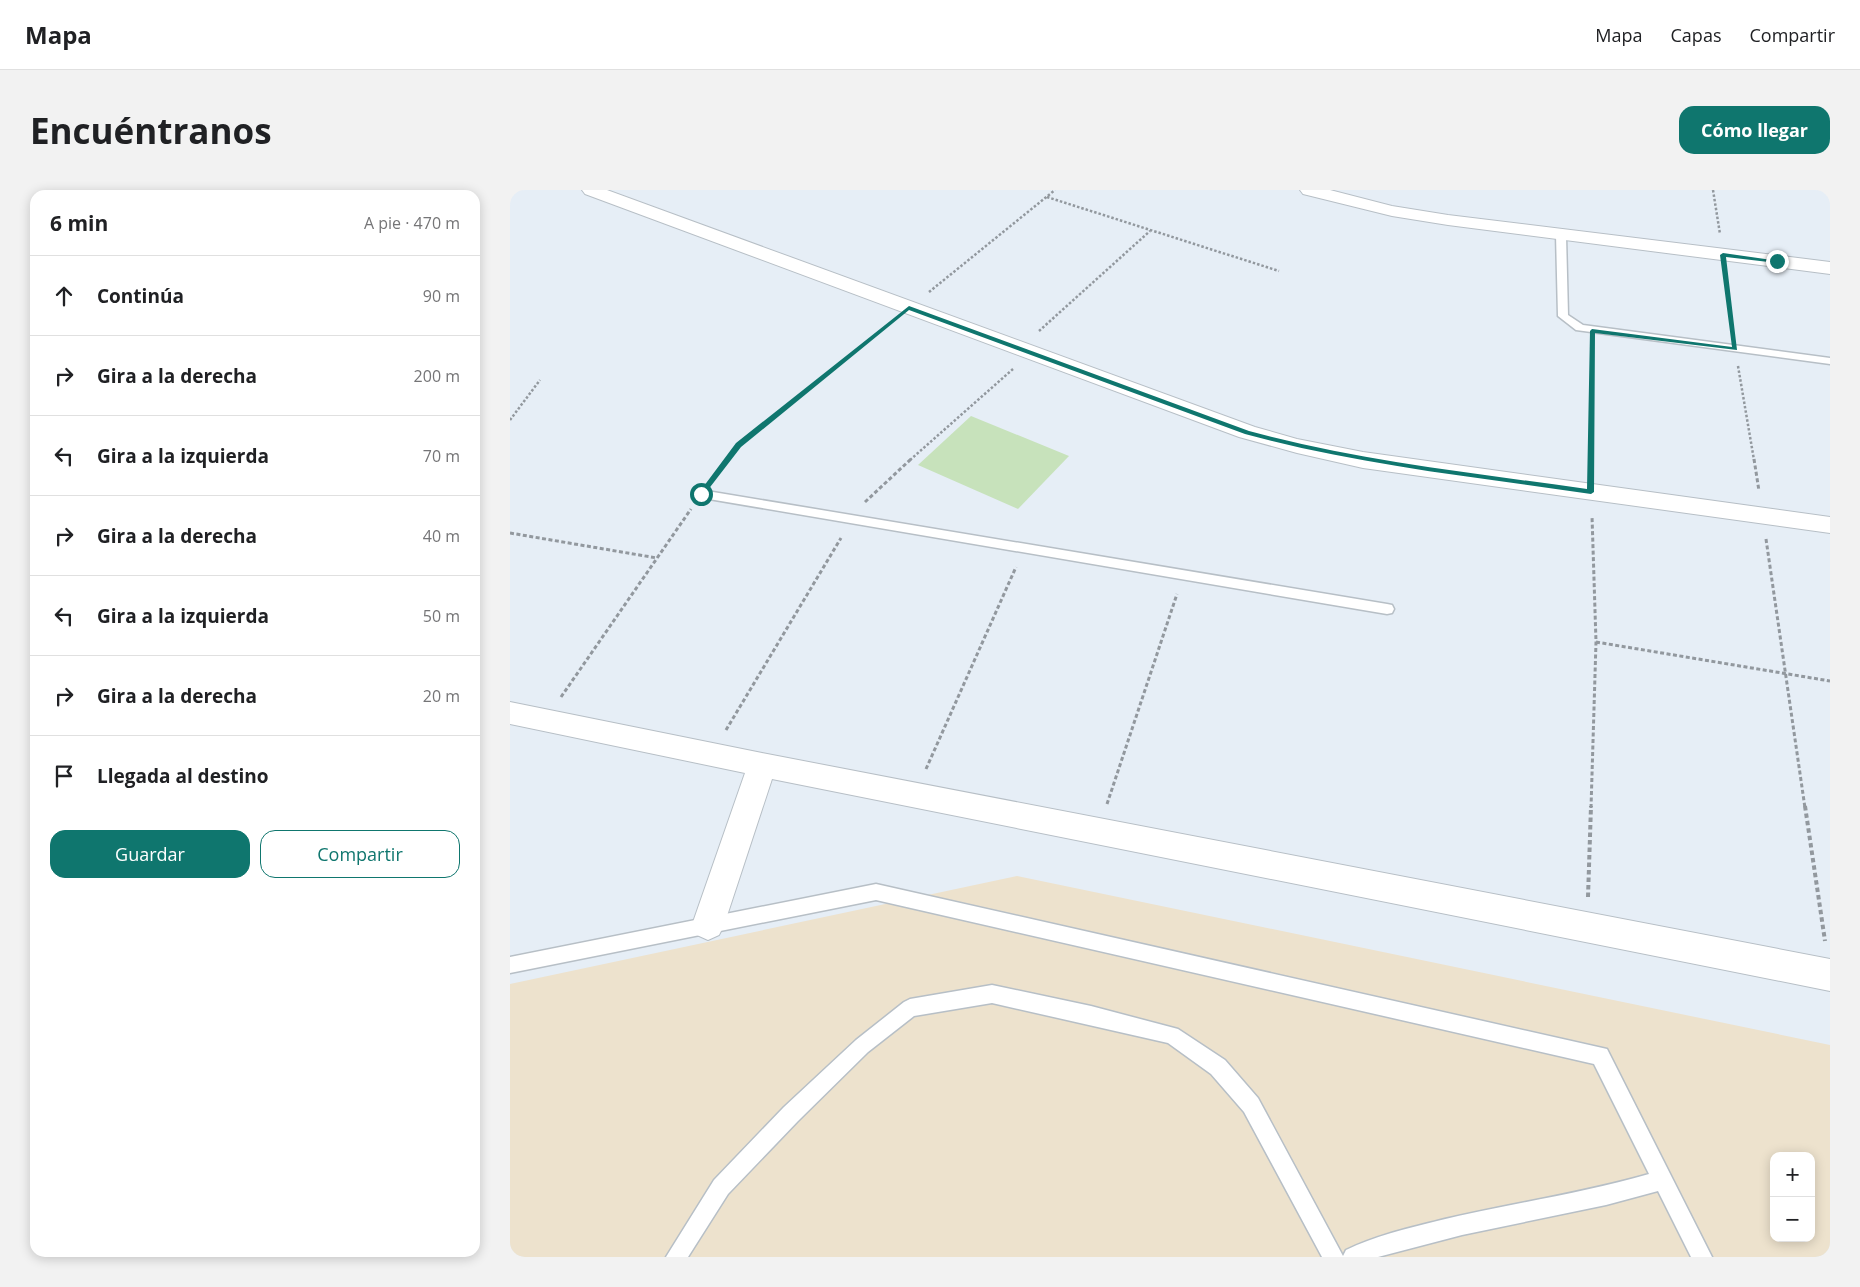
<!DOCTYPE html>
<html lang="es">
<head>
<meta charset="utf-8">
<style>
  body { margin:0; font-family:"Open Sans",sans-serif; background:#f2f2f2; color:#202124 }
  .controls { position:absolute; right:15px; bottom:15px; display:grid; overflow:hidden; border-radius:10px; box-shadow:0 2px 12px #0003 }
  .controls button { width:45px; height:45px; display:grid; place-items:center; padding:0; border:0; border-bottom:1px solid #e0e0e0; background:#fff; color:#202124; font:25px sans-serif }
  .stop { position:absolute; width:15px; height:15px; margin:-11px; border:4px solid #0f766e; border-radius:50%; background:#fff }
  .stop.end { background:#0f766e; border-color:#fff; box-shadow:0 1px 5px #0008 }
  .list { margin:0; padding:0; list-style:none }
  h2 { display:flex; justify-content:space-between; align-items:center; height:65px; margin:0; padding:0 20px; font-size:21px }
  h2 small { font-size:16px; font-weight:400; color:#757577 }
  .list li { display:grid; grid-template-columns:32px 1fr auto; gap:15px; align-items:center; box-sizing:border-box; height:80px; padding:0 20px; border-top:1px solid #e0e0e0 }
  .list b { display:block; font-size:19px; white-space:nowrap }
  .list em { font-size:16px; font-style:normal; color:#757577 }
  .actions { display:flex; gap:10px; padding:15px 20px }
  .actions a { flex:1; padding:11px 0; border:1px solid #0f766e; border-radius:15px; text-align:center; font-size:18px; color:#0f766e }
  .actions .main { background:#0f766e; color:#fff }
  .icon { flex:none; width:28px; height:28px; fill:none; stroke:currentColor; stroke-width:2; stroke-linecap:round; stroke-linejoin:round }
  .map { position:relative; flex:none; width:1320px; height:1067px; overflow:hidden; border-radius:15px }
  header { display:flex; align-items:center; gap:30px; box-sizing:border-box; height:70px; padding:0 25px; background:#fff; border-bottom:1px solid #e0e0e0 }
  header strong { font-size:24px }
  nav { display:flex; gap:28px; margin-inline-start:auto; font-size:18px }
  .intro { display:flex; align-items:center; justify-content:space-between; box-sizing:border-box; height:120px; padding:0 30px }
  h1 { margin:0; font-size:35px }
  .button { padding:12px 22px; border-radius:15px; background:#0f766e; color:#fff; font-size:18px; font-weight:700 }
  main { display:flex; gap:30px; padding:0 30px }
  aside { flex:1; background:#fff; border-radius:15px; box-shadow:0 2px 12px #0003 }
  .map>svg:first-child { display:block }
  .commercial { fill:#ede2cd; fill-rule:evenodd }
  .green { fill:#c7e2bb }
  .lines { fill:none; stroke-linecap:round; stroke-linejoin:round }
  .lane-casing { stroke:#b7bfc6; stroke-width:3 }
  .street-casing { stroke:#b7bfc6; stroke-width:2 }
  .path-far2 { stroke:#92989e; stroke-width:2.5; stroke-dasharray:2.5 2; stroke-linecap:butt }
  .path-far1 { stroke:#92989e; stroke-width:3; stroke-dasharray:4 2.5; stroke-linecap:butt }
  .path { stroke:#92989e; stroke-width:4; stroke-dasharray:4.5 3; stroke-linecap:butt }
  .lane { fill:#fff; fill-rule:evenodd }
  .street { fill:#fff; fill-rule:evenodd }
  .route { fill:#0f766e }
</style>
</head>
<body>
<header>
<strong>Mapa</strong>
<nav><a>Mapa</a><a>Capas</a><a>Compartir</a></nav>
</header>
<div class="intro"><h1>Encuéntranos</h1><a class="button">Cómo llegar</a></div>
<main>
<aside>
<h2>6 min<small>A pie · 470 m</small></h2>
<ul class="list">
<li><svg class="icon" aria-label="ahead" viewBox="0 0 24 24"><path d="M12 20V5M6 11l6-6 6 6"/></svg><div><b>Continúa</b></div><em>90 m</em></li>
<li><svg class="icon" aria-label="right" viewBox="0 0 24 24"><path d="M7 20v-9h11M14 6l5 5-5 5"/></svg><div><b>Gira a la derecha</b></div><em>200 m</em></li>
<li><svg class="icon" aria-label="left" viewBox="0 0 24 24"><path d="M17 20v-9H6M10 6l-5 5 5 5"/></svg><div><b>Gira a la izquierda</b></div><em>70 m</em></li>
<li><svg class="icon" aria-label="right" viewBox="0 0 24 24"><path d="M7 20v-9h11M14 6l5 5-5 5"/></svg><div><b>Gira a la derecha</b></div><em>40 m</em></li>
<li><svg class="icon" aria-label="left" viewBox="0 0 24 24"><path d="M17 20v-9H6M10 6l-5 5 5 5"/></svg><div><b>Gira a la izquierda</b></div><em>50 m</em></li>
<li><svg class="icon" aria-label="right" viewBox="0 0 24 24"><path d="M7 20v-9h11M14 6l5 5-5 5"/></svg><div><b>Gira a la derecha</b></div><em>20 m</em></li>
<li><svg class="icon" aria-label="arrive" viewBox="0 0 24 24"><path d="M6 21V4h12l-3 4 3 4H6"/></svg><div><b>Llegada al destino</b></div></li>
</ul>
<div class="actions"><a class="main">Guardar</a><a>Compartir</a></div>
</aside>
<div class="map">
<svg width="1320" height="1067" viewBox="0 0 1320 1067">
  <rect width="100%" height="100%" fill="#e6eef6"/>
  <path class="commercial" d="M 507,686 L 1320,855 L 1320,1067 L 0,1067 L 0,794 ZM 1264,966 L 1301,966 L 1301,1048 L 1264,1048 Z"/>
  <path class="green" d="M 461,226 L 559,266 L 508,319 L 408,275 Z"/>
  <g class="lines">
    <g class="lane-casing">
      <path id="lane" d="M 1051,42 L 1056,45 L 1058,125 L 1073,135 L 1320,168 L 1320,174 L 1066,140 L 1048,126 L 1046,45 Z
        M 191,300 L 877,414 L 882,415 L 884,419 L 882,423 L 877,424 L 187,307 L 185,304 Z
        M 366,694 L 1097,859 L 1202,1067 L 1181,1067 L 1148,1001 L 1096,1015 L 952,1045 L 868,1067 L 812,1067 L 734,922 L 701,884 L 658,853 L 482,813 L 404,826 L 358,862 L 288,931 L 218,1004 L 178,1067 L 156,1067 L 204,990 L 274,917 L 346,850 L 394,812 L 400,809 L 482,795 L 581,816 L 668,839 L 715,870 L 748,908 L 833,1066 L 836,1060 C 865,1046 895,1039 927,1031 C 997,1014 1070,1004 1139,984 L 1084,874 L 366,710 L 0,783 L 0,767 Z"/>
    </g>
    <g class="street-casing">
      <path id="street" d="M 72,0 L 97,0 L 745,237 L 787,249 L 853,262 L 1320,327 L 1320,343 L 853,278 L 787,263 L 729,247 L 75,4 Z
        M 790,0 L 820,0 L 882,16 L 938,25 L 1320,72 L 1320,84 L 938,35 L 882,26 L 793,4 Z
        M 0,512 L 252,563 L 1320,769 L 1320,801 L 262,589 L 214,735 L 209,745 L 198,750 L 187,745 L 182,735 L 235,583 L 0,534 Z"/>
    </g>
    <path class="path-far2" d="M 1203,0 L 1210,44
      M 537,7 L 769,81
      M 1216,87 L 1222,138
      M 419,102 L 545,0
      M 529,141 L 640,41
      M 1228,176 L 1244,270
      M 0,230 L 30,190
      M 217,270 L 229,255 L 379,134
      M 400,270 L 503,179
      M 1081,270 L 1082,158"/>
    <path class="path-far1" d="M 1244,269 L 1249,301
      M 1081,277 L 1081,269
      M 205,285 L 218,269
      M 355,312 L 401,269
      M 0,343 L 147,368
      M 1256,349 L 1295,618
      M 1086,452 L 1320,491
      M 51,507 L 181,319
      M 216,540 L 331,348
      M 416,579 L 506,377
      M 597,614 L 667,404
      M 1081,618 L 1086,452 L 1082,326"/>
    <path class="path" d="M 1295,616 L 1315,751
      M 1078,707 L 1081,616"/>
    <use href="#lane" class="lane"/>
    <use href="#street" class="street"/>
  </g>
  <path class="route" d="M 1213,63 L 1269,71 L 1267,73 L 1216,67 L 1227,160 L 1085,143 L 1084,302 L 1081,304 C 965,287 848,275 735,244 L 399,120 L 231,257 L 194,305 L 188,304 L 226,253 L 399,116 L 739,241 C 850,271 964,283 1077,299 L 1080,141 L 1082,139 L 1222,157 L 1210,65 Z"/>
</svg>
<div class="controls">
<button>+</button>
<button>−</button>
</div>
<div class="stop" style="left:191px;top:304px"></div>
<div class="stop end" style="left:1267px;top:71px"></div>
</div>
</main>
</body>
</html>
